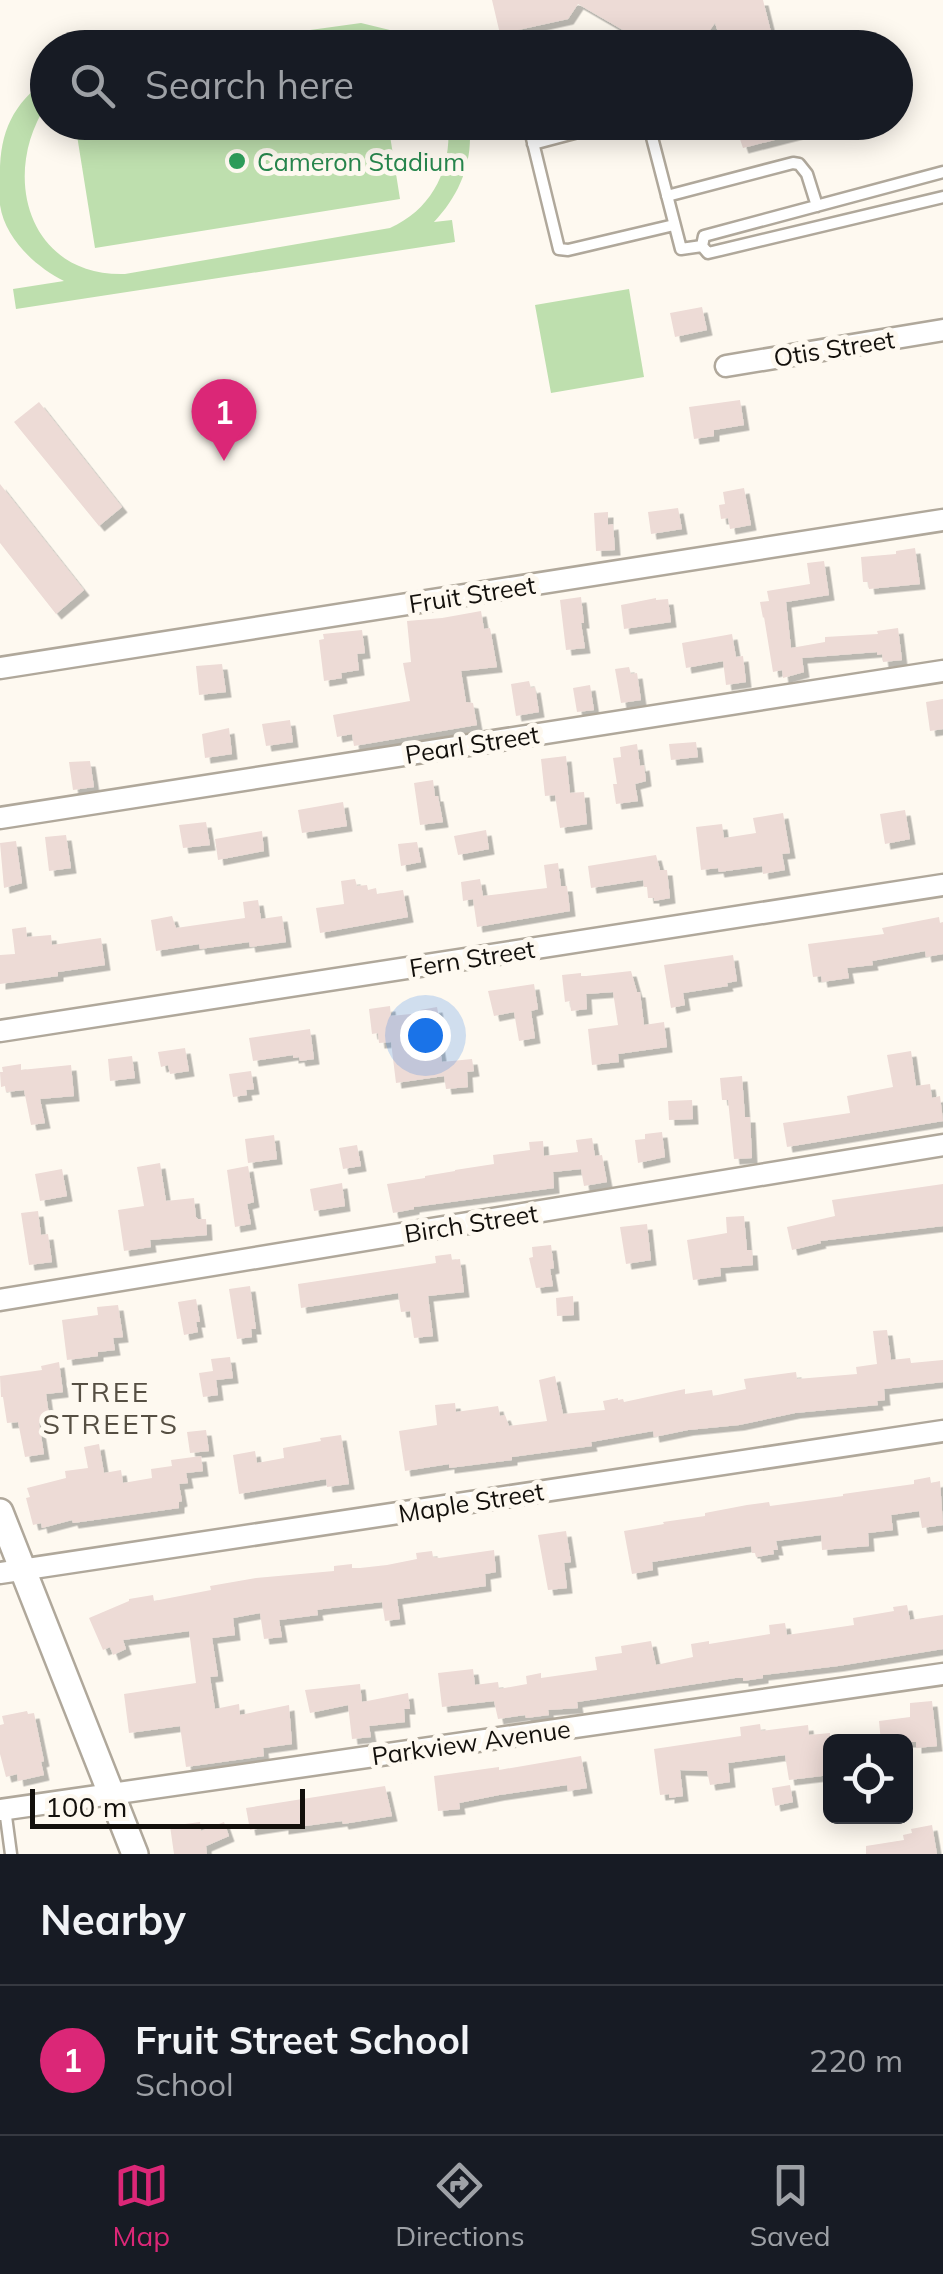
<!DOCTYPE html>
<html lang="en">
<head>
<meta charset="utf-8">
<style>
  body { margin:0; font-family:Mulish,sans-serif; background:#20242c; color:#f1f3f6 }
  .controls { position:absolute; right:30px; bottom:30px; display:grid; overflow:hidden; border-radius:15px; box-shadow:0 5px 25px #0003 }
  .controls button { width:90px; height:90px; display:grid; place-items:center; padding:0; border:0; border-bottom:2px solid #363941; background:#171b24; color:#f1f3f6; font:50px sans-serif }
  .scale { position:absolute; left:30px; bottom:25px; width:275px; box-sizing:border-box; padding-left:10px; border:5px solid #13100c; border-top:0; font-size:28px; line-height:35px; white-space:nowrap; color:#13100c; -webkit-text-stroke:8px #fef9f0; paint-order:stroke }
  .you { position:absolute; left:425px; top:1035px; width:35px; height:35px; margin:-25px; border:8px solid #fff; border-radius:50%; background:#1a73e8; box-shadow:0 0 0 15px #1a73e833 }
  .badge { display:grid; place-items:center; width:65px; height:65px; border-radius:50%; background:#db2777; color:#fff; font-size:32px; font-weight:700 }
  .pin { position:absolute; translate:-50% -82px; filter:drop-shadow(0 2px 5px #0008) }
  .pin::after { content:''; position:absolute; top:52px; width:35px; height:30px; background:inherit; clip-path:polygon(0 0,100% 0,50% 100%) }
  .list { margin:0; padding:0; list-style:none }
  h2 { display:flex; justify-content:space-between; align-items:center; height:130px; margin:0; padding:0 40px; font-size:42px }
  h2 small { font-size:32px; font-weight:400; color:#9ea1a6 }
  .list li { display:grid; grid-template-columns:65px 1fr auto; gap:30px; align-items:center; box-sizing:border-box; height:150px; padding:0 40px; border-top:2px solid #363941 }
  .list b { display:block; font-size:38px; white-space:nowrap }
  .list p { margin:0; font-size:32px; white-space:nowrap; color:#9ea1a6 }
  .list em { font-size:32px; font-style:normal; color:#9ea1a6 }
  .icon { flex:none; width:55px; height:55px; fill:none; stroke:currentColor; stroke-width:2; stroke-linecap:round; stroke-linejoin:round }
  .map { position:relative; flex:none; width:943px; height:1854px; overflow:hidden }
  .search { position:absolute; background:#171b24; box-shadow:0 5px 25px #0003; left:30px; right:30px; top:30px; height:110px; display:flex; align-items:center; gap:25px; box-sizing:border-box; padding:0 35px; border-radius:55px; color:#9ea1a6; font-size:38px }
  .sheet { height:280px; background:#171b24 }
  nav { display:flex; justify-content:space-around; align-items:center; box-sizing:border-box; height:140px; border-top:2px solid #363941; background:#171b24; font-size:28px; color:#9ea1a6 }
  nav a { display:grid; justify-items:center; gap:5px }
  nav .on { color:#db2777 }
  .map>svg:first-child { display:block }
  .green { fill:#bedfae }
  .building { fill:#eddbd6; filter:url(#shadow) }
  .lines { fill:none; stroke-linecap:round; stroke-linejoin:round }
  .service-casing { stroke:#b0a89b; stroke-width:15 }
  .minor-casing { stroke:#b0a89b; stroke-width:25 }
  .tertiary-casing { stroke:#b0a89b; stroke-width:30 }
  .service { stroke:#fff; stroke-width:10 }
  .minor { stroke:#fff; stroke-width:20 }
  .tertiary { stroke:#fff; stroke-width:25 }
  .leisure-dot { fill:#2e9e5b; stroke:#fef9f0; stroke-width:4 }
  .labels { text-anchor:middle; dominant-baseline:central; stroke-width:10; stroke-linejoin:round; paint-order:stroke }
  .leisure-label { font-size:25px; fill:#27864d; stroke:#fef9f0; text-anchor:start }
  .street-label { font-size:25px; fill:#13100c; stroke:#fef9f0 }
  .neighbourhood-label { font-size:28px; letter-spacing:2.5px; fill:#564f43; stroke:#fef9f0 }
</style>
</head>
<body>
<div class="map">
<svg width="943" height="1854" viewBox="0 0 943 1854">
  <defs>
    <filter id="shadow"><feDropShadow dx="5.5" dy="5.5" stdDeviation="0" flood-color="#0004"/></filter>
  </defs>
  <rect width="100%" height="100%" fill="#fef9f0"/>
  <path class="green" d="M 361,23 L 394,31 L 426,47 L 386,47 L 348,41 L 309,48 L 188,47 Z
    M 47,79 L 47,104 C 0,175 28,277 125,274 L 390,228 C 433,209 452,168 448,123 L 469,123 C 474,160 460,195 434,222 L 452,220 L 455,242 L 16,309 L 13,289 L 64,281 C 36,267 5,239 0,205 C 0,195 0,184 0,173 C 0,132 13,104 47,79 Z
    M 75,123 L 388,123 L 400,199 L 95,248 Z
    M 629,289 L 644,377 L 551,393 L 535,305 Z"/>
  <path class="building" d="M 492,0 L 763,0 L 775,48 L 723,48 L 715,23 L 697,48 L 654,48 L 578,4 L 568,19 L 500,34 Z
    M 734,122 L 820,122 L 821,128 L 743,148 Z
    M 702,307 L 707,330 L 675,337 L 670,313 Z
    M 740,400 L 744,425 L 714,430 L 714,436 L 694,439 L 689,407 Z
    M 39,402 L 122,507 L 99,526 L 14,422 Z
    M 0,484 L 84,590 L 56,614 L 0,543 Z
    M 744,488 L 751,525 L 730,529 L 728,518 L 721,519 L 719,505 L 725,504 L 723,492 Z
    M 678,508 L 682,529 L 651,534 L 648,512 Z
    M 608,512 L 608,525 L 613,524 L 615,550 L 596,551 L 594,513 Z
    M 915,548 L 920,584 L 869,589 L 868,582 L 863,582 L 861,557 L 896,554 L 896,551 Z
    M 824,561 L 829,595 L 786,602 L 791,648 L 825,642 L 825,637 L 878,634 L 877,631 L 898,628 L 902,660 L 883,662 L 882,654 L 877,655 L 877,652 L 802,658 L 804,672 L 783,678 L 782,670 L 773,672 L 764,617 L 763,618 L 760,602 L 769,601 L 767,591 L 810,584 L 807,563 Z
    M 581,597 L 584,623 L 581,623 L 585,648 L 566,650 L 560,600 Z
    M 656,598 L 656,600 L 668,599 L 671,622 L 624,629 L 621,605 Z
    M 481,611 L 484,629 L 490,628 L 497,667 L 461,671 L 466,702 L 473,703 L 477,725 L 354,746 L 352,734 L 337,737 L 333,715 L 410,701 L 403,663 L 411,662 L 407,621 L 442,618 Z
    M 362,630 L 365,653 L 357,654 L 359,670 L 341,673 L 342,678 L 324,681 L 319,640 L 324,639 L 323,634 Z
    M 732,634 L 736,657 L 743,656 L 746,682 L 726,685 L 723,661 L 686,668 L 682,643 Z
    M 222,664 L 226,692 L 199,695 L 196,666 Z
    M 629,667 L 631,674 L 637,673 L 641,700 L 621,703 L 615,669 Z
    M 529,681 L 531,688 L 535,687 L 539,712 L 516,716 L 511,684 Z
    M 590,685 L 594,710 L 577,712 L 573,688 Z
    M 943,699 L 943,729 L 930,731 L 926,702 Z
    M 290,720 L 293,742 L 266,746 L 262,724 Z
    M 229,728 L 232,754 L 205,758 L 202,734 Z
    M 696,742 L 698,757 L 671,760 L 669,744 Z
    M 637,744 L 640,766 L 644,765 L 646,781 L 635,784 L 638,801 L 616,804 L 613,784 L 617,784 L 613,758 L 621,757 L 620,747 Z
    M 566,756 L 570,793 L 584,792 L 587,824 L 560,828 L 555,795 L 545,796 L 541,759 Z
    M 90,761 L 94,787 L 73,790 L 69,762 Z
    M 433,780 L 435,796 L 438,796 L 443,822 L 420,825 L 414,783 Z
    M 343,802 L 347,826 L 302,833 L 298,810 Z
    M 905,810 L 910,839 L 885,844 L 880,814 Z
    M 783,813 L 790,853 L 782,854 L 785,870 L 763,874 L 762,866 L 719,872 L 718,868 L 701,870 L 696,827 L 722,824 L 724,838 L 756,833 L 753,818 Z
    M 206,822 L 210,845 L 183,848 L 179,825 Z
    M 486,830 L 489,849 L 458,855 L 454,836 Z
    M 262,831 L 264,851 L 218,860 L 215,839 Z
    M 66,835 L 71,868 L 49,871 L 45,837 Z
    M 16,841 L 22,883 L 4,888 L 0,843 Z
    M 417,842 L 421,862 L 401,866 L 398,844 Z
    M 656,855 L 660,870 L 667,870 L 670,898 L 654,901 L 654,898 L 648,898 L 647,887 L 644,887 L 643,880 L 591,888 L 588,866 Z
    M 558,863 L 561,886 L 567,886 L 570,911 L 477,927 L 473,899 L 463,901 L 461,882 L 480,879 L 483,896 L 547,888 L 544,865 Z
    M 355,879 L 357,886 L 367,885 L 368,890 L 376,888 L 377,894 L 403,890 L 408,917 L 320,933 L 316,908 L 344,904 L 341,881 Z
    M 258,900 L 261,919 L 282,916 L 286,942 L 250,947 L 249,942 L 200,949 L 199,944 L 156,951 L 151,920 L 172,916 L 176,928 L 245,918 L 243,902 Z
    M 939,917 L 940,923 L 943,922 L 943,954 L 926,957 L 925,951 L 872,961 L 873,965 L 847,968 L 849,978 L 822,982 L 821,976 L 813,977 L 808,944 L 884,934 L 882,928 Z
    M 26,927 L 27,937 L 51,935 L 52,945 L 101,938 L 105,965 L 58,972 L 58,976 L 0,984 L 0,955 L 15,954 L 12,929 Z
    M 733,955 L 737,981 L 727,983 L 728,986 L 683,993 L 685,1005 L 671,1008 L 664,965 Z
    M 631,971 L 637,992 L 640,992 L 644,1025 L 664,1022 L 667,1047 L 618,1054 L 619,1062 L 592,1065 L 588,1029 L 618,1025 L 613,992 L 586,994 L 587,1009 L 571,1011 L 570,1001 L 565,1002 L 562,975 L 581,973 L 581,976 L 586,976 Z
    M 534,984 L 538,1009 L 531,1011 L 535,1038 L 519,1041 L 514,1012 L 494,1016 L 488,991 Z
    M 390,1006 L 391,1016 L 421,1013 L 420,1010 L 437,1007 L 440,1023 L 436,1024 L 442,1062 L 472,1059 L 474,1071 L 467,1072 L 468,1087 L 446,1089 L 444,1076 L 396,1083 L 391,1042 L 379,1043 L 378,1033 L 372,1034 L 369,1009 Z
    M 310,1029 L 314,1059 L 300,1061 L 299,1057 L 293,1058 L 293,1055 L 253,1061 L 249,1038 Z
    M 185,1048 L 189,1071 L 170,1074 L 168,1065 L 161,1067 L 158,1052 Z
    M 911,1051 L 916,1086 L 930,1084 L 932,1098 L 940,1096 L 943,1121 L 787,1147 L 783,1123 L 850,1113 L 847,1096 L 893,1087 L 887,1055 Z
    M 132,1056 L 135,1078 L 110,1081 L 108,1059 Z
    M 21,1064 L 21,1070 L 71,1065 L 74,1096 L 40,1099 L 45,1123 L 31,1125 L 24,1090 L 6,1092 L 5,1086 L 1,1087 L 0,1072 L 3,1072 L 2,1067 Z
    M 251,1071 L 254,1089 L 246,1090 L 247,1095 L 233,1097 L 229,1074 Z
    M 742,1076 L 745,1117 L 750,1117 L 752,1158 L 734,1159 L 728,1100 L 722,1100 L 720,1078 Z
    M 692,1100 L 693,1119 L 669,1120 L 668,1101 Z
    M 662,1132 L 665,1157 L 638,1163 L 635,1140 L 645,1139 L 645,1134 Z
    M 274,1135 L 277,1159 L 248,1163 L 245,1139 Z
    M 592,1138 L 595,1156 L 602,1155 L 607,1182 L 584,1186 L 581,1169 L 553,1172 L 554,1188 L 414,1207 L 414,1209 L 393,1213 L 387,1184 L 425,1178 L 425,1176 L 455,1171 L 455,1170 L 494,1164 L 493,1155 L 530,1150 L 529,1142 L 543,1141 L 544,1156 L 578,1152 L 576,1140 Z
    M 357,1145 L 361,1166 L 343,1169 L 339,1148 Z
    M 160,1163 L 166,1201 L 194,1198 L 196,1217 L 198,1219 L 206,1219 L 207,1235 L 150,1240 L 151,1247 L 124,1251 L 118,1210 L 144,1206 L 137,1167 Z
    M 248,1166 L 254,1202 L 247,1204 L 251,1224 L 235,1227 L 227,1170 Z
    M 62,1169 L 67,1196 L 40,1201 L 35,1174 Z
    M 342,1183 L 345,1206 L 314,1211 L 310,1189 Z
    M 943,1184 L 943,1226 L 820,1241 L 821,1243 L 792,1250 L 787,1227 L 835,1216 L 832,1200 Z
    M 38,1211 L 41,1235 L 48,1234 L 52,1262 L 29,1265 L 21,1213 Z
    M 744,1216 L 747,1250 L 752,1250 L 753,1265 L 720,1268 L 721,1276 L 693,1280 L 687,1240 L 727,1233 L 726,1217 Z
    M 647,1224 L 651,1260 L 626,1264 L 620,1227 Z
    M 551,1245 L 554,1268 L 550,1269 L 553,1286 L 536,1288 L 529,1258 L 533,1257 L 532,1247 Z
    M 451,1254 L 452,1260 L 460,1259 L 464,1292 L 428,1296 L 433,1336 L 414,1338 L 410,1311 L 401,1312 L 398,1293 L 301,1308 L 298,1284 L 436,1263 L 435,1256 Z
    M 250,1286 L 256,1329 L 251,1329 L 252,1337 L 237,1339 L 229,1289 Z
    M 573,1296 L 574,1315 L 557,1316 L 556,1298 Z
    M 196,1299 L 200,1322 L 196,1322 L 198,1332 L 184,1335 L 178,1302 Z
    M 118,1305 L 123,1337 L 113,1338 L 115,1350 L 98,1352 L 98,1356 L 67,1360 L 62,1320 L 98,1315 L 97,1307 Z
    M 887,1330 L 891,1360 L 910,1358 L 911,1363 L 943,1360 L 943,1382 L 884,1389 L 885,1400 L 877,1401 L 878,1405 L 795,1413 L 739,1425 L 688,1430 L 654,1437 L 653,1431 L 591,1442 L 592,1446 L 512,1457 L 512,1460 L 449,1468 L 449,1464 L 405,1471 L 399,1431 L 437,1425 L 435,1405 L 455,1403 L 456,1412 L 498,1406 L 500,1416 L 505,1415 L 509,1426 L 547,1421 L 539,1380 L 555,1376 L 563,1414 L 605,1410 L 603,1401 L 618,1398 L 618,1400 L 623,1399 L 624,1402 L 685,1389 L 685,1394 L 712,1390 L 713,1396 L 746,1389 L 744,1379 L 796,1372 L 797,1379 L 857,1374 L 856,1367 L 877,1364 L 873,1331 Z
    M 230,1357 L 233,1378 L 216,1380 L 218,1395 L 203,1397 L 199,1373 L 213,1371 L 211,1359 Z
    M 59,1362 L 63,1392 L 46,1394 L 50,1422 L 39,1423 L 44,1454 L 25,1457 L 18,1422 L 7,1423 L 3,1397 L 1,1397 L 0,1376 L 42,1370 L 41,1366 Z
    M 206,1430 L 209,1451 L 190,1453 L 187,1432 Z
    M 341,1435 L 349,1484 L 327,1487 L 326,1479 L 239,1494 L 233,1455 L 255,1451 L 257,1463 L 284,1458 L 283,1448 L 321,1441 L 320,1438 Z
    M 99,1444 L 104,1473 L 121,1470 L 123,1483 L 152,1478 L 151,1469 L 172,1466 L 171,1460 L 201,1456 L 203,1471 L 186,1473 L 188,1483 L 179,1484 L 182,1501 L 179,1502 L 179,1508 L 73,1523 L 72,1520 L 42,1528 L 41,1523 L 33,1525 L 26,1498 L 30,1497 L 27,1488 L 66,1478 L 65,1471 L 88,1468 L 84,1447 Z
    M 930,1477 L 931,1483 L 940,1481 L 943,1525 L 922,1528 L 919,1511 L 891,1515 L 893,1530 L 868,1533 L 869,1546 L 822,1550 L 821,1535 L 776,1541 L 778,1550 L 773,1550 L 774,1554 L 756,1557 L 755,1553 L 752,1553 L 751,1546 L 652,1562 L 653,1570 L 632,1574 L 624,1531 L 664,1524 L 663,1522 L 705,1516 L 705,1513 L 747,1505 L 769,1502 L 770,1506 L 814,1500 L 843,1496 L 843,1494 L 914,1484 L 914,1480 Z
    M 566,1531 L 571,1562 L 564,1563 L 567,1588 L 548,1590 L 538,1535 Z
    M 494,1550 L 496,1572 L 485,1574 L 486,1586 L 397,1599 L 400,1619 L 385,1621 L 382,1602 L 323,1609 L 317,1610 L 318,1615 L 279,1620 L 282,1637 L 264,1639 L 260,1613 L 233,1618 L 235,1635 L 212,1638 L 218,1676 L 210,1677 L 215,1709 L 239,1704 L 240,1715 L 289,1705 L 292,1744 L 263,1748 L 264,1756 L 186,1767 L 180,1726 L 129,1733 L 124,1694 L 196,1683 L 189,1631 L 123,1640 L 126,1649 L 113,1655 L 110,1647 L 103,1650 L 89,1618 L 129,1601 L 129,1599 L 153,1595 L 154,1601 L 211,1590 L 210,1586 L 256,1578 L 334,1571 L 334,1566 L 352,1564 L 352,1568 L 360,1568 L 387,1565 L 417,1559 L 416,1553 L 432,1551 L 433,1557 L 439,1558 Z
    M 907,1605 L 910,1620 L 943,1615 L 943,1649 L 838,1666 L 763,1675 L 763,1678 L 743,1681 L 743,1678 L 735,1678 L 577,1702 L 578,1708 L 548,1710 L 549,1715 L 526,1718 L 525,1715 L 498,1719 L 494,1701 L 442,1707 L 438,1673 L 473,1669 L 475,1685 L 498,1682 L 499,1689 L 527,1684 L 526,1676 L 541,1673 L 541,1678 L 597,1670 L 595,1657 L 622,1653 L 621,1646 L 651,1641 L 656,1665 L 693,1657 L 691,1644 L 709,1641 L 709,1644 L 770,1634 L 769,1625 L 785,1623 L 787,1635 L 854,1625 L 853,1618 L 894,1611 L 893,1607 Z
    M 360,1684 L 362,1702 L 408,1693 L 410,1709 L 404,1709 L 405,1722 L 369,1726 L 371,1737 L 352,1739 L 348,1705 L 310,1713 L 305,1690 Z
    M 932,1701 L 937,1746 L 916,1748 L 916,1742 L 881,1742 L 879,1721 L 910,1717 L 910,1703 Z
    M 27,1711 L 28,1714 L 34,1713 L 44,1761 L 41,1762 L 44,1775 L 18,1781 L 17,1774 L 6,1777 L 0,1754 L 0,1725 L 4,1724 L 2,1716 Z
    M 760,1724 L 761,1731 L 808,1725 L 809,1735 L 830,1733 L 830,1775 L 789,1780 L 785,1755 L 728,1763 L 730,1782 L 710,1785 L 707,1771 L 680,1770 L 683,1796 L 669,1798 L 669,1794 L 660,1795 L 654,1749 L 741,1736 L 740,1727 Z
    M 581,1756 L 587,1788 L 568,1791 L 567,1785 L 499,1795 L 459,1803 L 460,1809 L 438,1811 L 434,1776 L 499,1767 L 499,1770 Z
    M 790,1785 L 793,1802 L 775,1806 L 772,1788 Z
    M 385,1786 L 392,1816 L 343,1824 L 342,1821 L 283,1829 L 283,1825 L 250,1830 L 246,1808 Z
    M 200,1822 L 201,1831 L 224,1822 L 229,1836 L 206,1846 L 207,1854 L 174,1854 L 170,1826 Z
    M 932,1825 L 937,1854 L 866,1854 L 866,1846 L 904,1840 L 903,1835 L 912,1833 L 911,1829 Z"/>
  <g class="lines">
    <g class="service-casing">
      <path id="service" d="M 528,122 L 559,249 L 568,250 L 674,225
        M 648,122 L 681,249 L 702,246 L 708,253 L 943,197
        M 533,144 L 616,122
        M 667,196 L 793,163 L 799,164 L 807,174 L 817,206
        M 702,246 L 704,236 L 943,172
        M 5,1809 L 11,1854"/>
    </g>
    <g class="minor-casing">
      <path id="minor" d="M 726,366 L 943,330
        M 0,668 L 943,520
        M 0,818 L 943,671
        M 0,1031 L 943,885
        M 0,1300 L 943,1145
        M 0,1573 L 943,1431
        M 0,1810 L 943,1674"/>
    </g>
    <g class="tertiary-casing">
      <path id="tertiary" d="M 0,1512 L 135,1854"/>
    </g>
    <use href="#service" class="service"/>
    <use href="#minor" class="minor"/>
    <use href="#tertiary" class="tertiary"/>
  </g>
  <circle class="leisure-dot" cx="237" cy="161" r="10"/>
  <g class="labels">
    <g class="leisure-label">
      <text x="257" y="161">Cameron Stadium</text>
    </g>
    <g class="street-label">
      <text transform="translate(834 348) rotate(-9)">Otis Street</text>
      <text transform="translate(472 594) rotate(-9)">Fruit Street</text>
      <text transform="translate(472 744) rotate(-9)">Pearl Street</text>
      <text transform="translate(472 958) rotate(-9)">Fern Street</text>
      <text transform="translate(471 1223) rotate(-9)">Birch Street</text>
      <text transform="translate(471 1502) rotate(-9)">Maple Street</text>
      <text transform="translate(471 1742) rotate(-8)">Parkview Avenue</text>
    </g>
    <g class="neighbourhood-label">
      <text x="111" y="1391">TREE<tspan x="111" dy="32">STREETS</tspan></text>
    </g>
  </g>
</svg>
<div class="controls">
<button><svg class="icon" aria-label="locate" viewBox="0 0 24 24"><circle cx="12" cy="12" r="6"/><path d="M12 2v4M12 18v4M2 12h4M18 12h4"/></svg></button>
</div>
<div class="scale">100 m</div>
<div class="you"></div>
<div class="pin badge" style="left:224px;top:461px">1</div>
<div class="search"><svg class="icon" aria-label="search" viewBox="0 0 24 24"><circle cx="10" cy="10" r="6"/><path d="M15 15l6 6"/></svg>Search here</div>
</div>
<section class="sheet">
<h2>Nearby<small></small></h2>
<ul class="list">
<li><span class="badge">1</span><div><b>Fruit Street School</b><p>School</p></div><em>220 m</em></li>
</ul>
</section>
<nav>
<a class="on"><svg class="icon" aria-label="map" viewBox="0 0 24 24"><path d="M3 6l6-2 6 2 6-2v14l-6 2-6-2-6 2zM9 4v14M15 6v14"/></svg>Map</a>
<a><svg class="icon" aria-label="directions" viewBox="0 0 24 24"><path d="M12 3l9 9-9 9-9-9zM9 14v-3h6M13 9l2 2-2 2"/></svg>Directions</a>
<a><svg class="icon" aria-label="saved" viewBox="0 0 24 24"><path d="M7 4h10v16l-5-4-5 4z"/></svg>Saved</a>
</nav>
</body>
</html>
